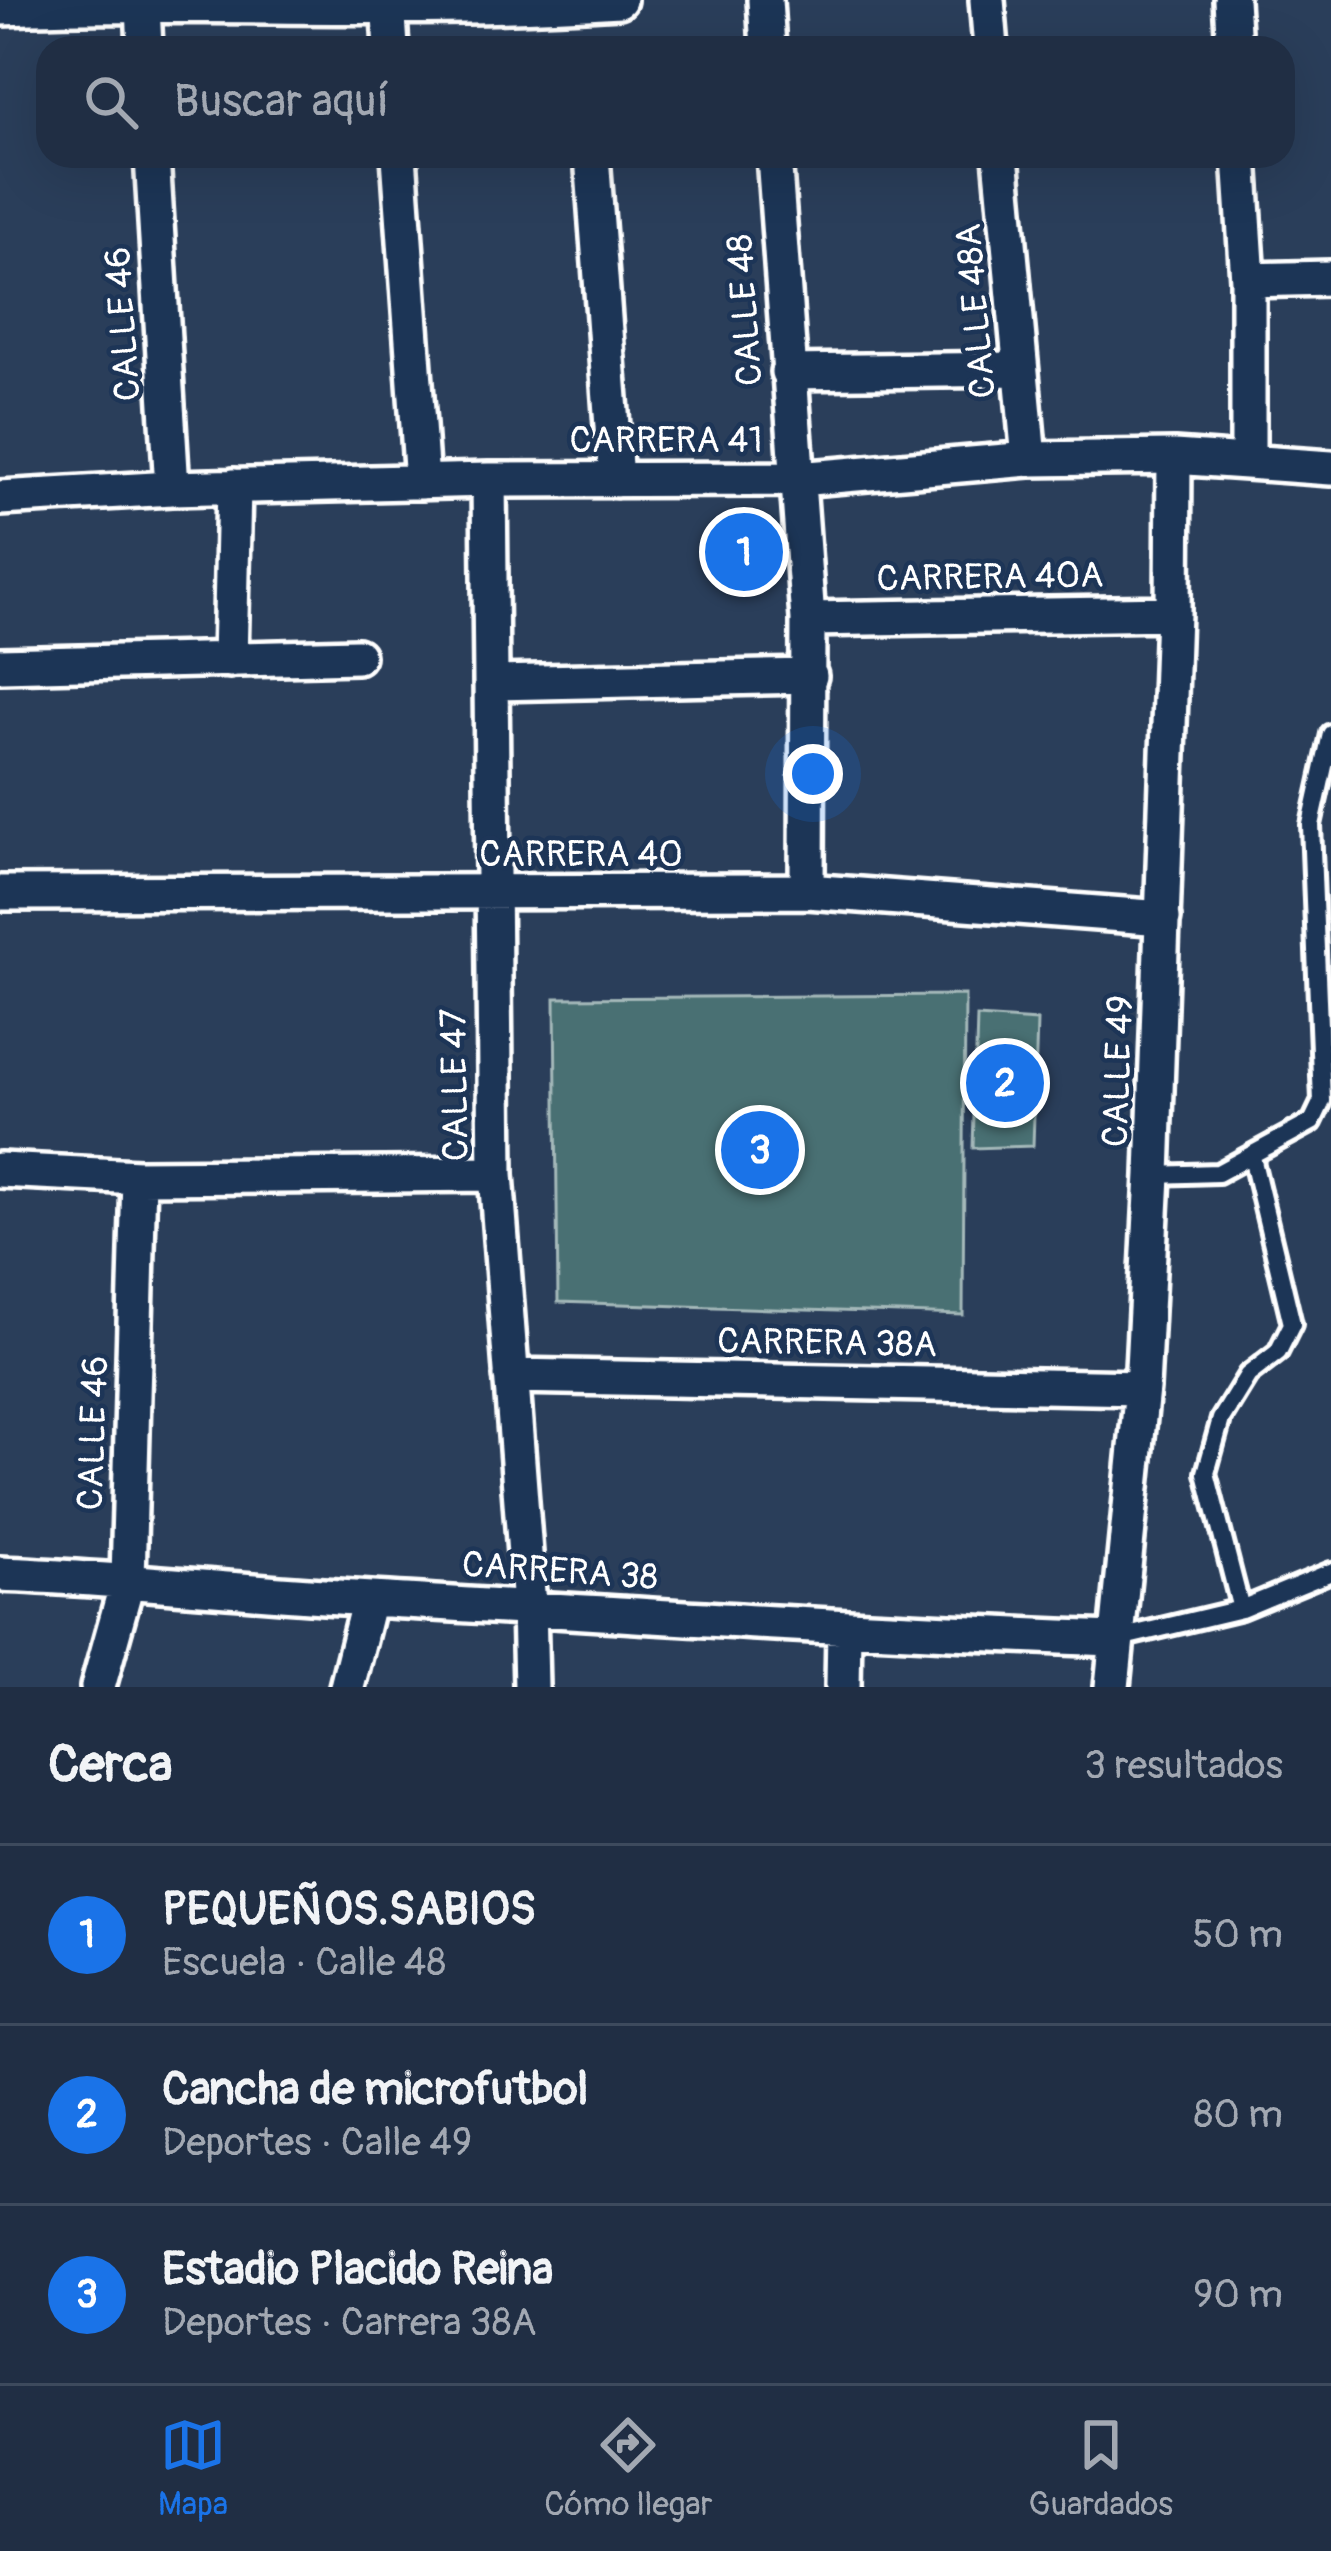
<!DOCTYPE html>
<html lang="es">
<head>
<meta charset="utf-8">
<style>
  body { margin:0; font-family:Pangolin,sans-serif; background:#28364b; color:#f1f3f6 }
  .you { position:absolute; left:813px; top:774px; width:42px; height:42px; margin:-30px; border:9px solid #fff; border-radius:50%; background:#1a73e8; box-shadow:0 0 0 18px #1a73e833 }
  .badge { display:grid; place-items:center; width:78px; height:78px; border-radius:50%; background:#1a73e8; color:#fff; font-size:39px; font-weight:700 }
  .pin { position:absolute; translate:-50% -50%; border:6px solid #fff; box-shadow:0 3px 12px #0006 }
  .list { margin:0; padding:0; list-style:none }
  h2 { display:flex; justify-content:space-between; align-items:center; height:156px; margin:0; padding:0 48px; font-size:51px }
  h2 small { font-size:39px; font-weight:400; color:#a2a8b2 }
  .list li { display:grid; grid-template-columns:78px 1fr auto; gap:36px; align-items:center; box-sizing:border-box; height:180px; padding:0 48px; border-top:3px solid #3d4a5d }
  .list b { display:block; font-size:45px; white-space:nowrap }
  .list p { margin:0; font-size:39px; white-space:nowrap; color:#a2a8b2 }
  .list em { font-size:39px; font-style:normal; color:#a2a8b2 }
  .icon { flex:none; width:66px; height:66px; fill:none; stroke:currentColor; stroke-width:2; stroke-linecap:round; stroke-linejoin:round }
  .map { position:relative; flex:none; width:1331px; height:1687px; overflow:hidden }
  .search { position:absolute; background:#202e44; box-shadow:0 12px 48px #0002; left:36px; right:36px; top:36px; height:132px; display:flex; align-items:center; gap:30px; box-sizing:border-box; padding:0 42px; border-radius:36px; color:#a2a8b2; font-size:45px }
  .sheet { height:696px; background:#202e44 }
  nav { display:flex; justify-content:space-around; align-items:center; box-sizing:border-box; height:168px; border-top:3px solid #3d4a5d; background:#202e44; font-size:33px; color:#a2a8b2 }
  nav a { display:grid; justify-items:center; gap:6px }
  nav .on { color:#1a73e8 }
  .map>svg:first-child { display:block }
  .green { fill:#4a7073; stroke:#a4b8b9; stroke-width:3 }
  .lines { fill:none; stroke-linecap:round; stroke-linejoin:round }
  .lane-casing { stroke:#fff; stroke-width:26 }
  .street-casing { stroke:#fff; stroke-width:42 }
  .lane { stroke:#1d3557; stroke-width:16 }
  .street { stroke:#1d3557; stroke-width:33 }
  .labels { text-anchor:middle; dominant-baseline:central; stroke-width:9; stroke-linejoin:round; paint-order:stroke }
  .street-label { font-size:36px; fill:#fff; stroke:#1d3557 }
</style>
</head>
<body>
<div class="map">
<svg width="1331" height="1687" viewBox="0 0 1331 1687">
  <rect width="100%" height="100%" fill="#2a3e5a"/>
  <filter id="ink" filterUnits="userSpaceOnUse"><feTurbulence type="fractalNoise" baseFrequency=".00833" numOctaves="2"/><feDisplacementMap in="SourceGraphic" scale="24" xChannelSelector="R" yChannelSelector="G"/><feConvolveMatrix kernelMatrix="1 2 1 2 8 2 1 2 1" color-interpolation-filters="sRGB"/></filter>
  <g filter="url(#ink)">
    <path class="green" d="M 965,995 L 963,1315 L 558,1302 L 555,998 Z
      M 977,1017 L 1037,1021 L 1033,1146 L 973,1148 Z"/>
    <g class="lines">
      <g class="lane-casing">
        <path id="lane" d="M 1252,1157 L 1292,1324 L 1278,1352 L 1248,1375 L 1221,1419 L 1206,1473 L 1241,1609 L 1331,1572
          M 1153,1175 L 1218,1173 L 1312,1122 L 1322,1101 L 1311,825 L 1331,734
          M 1115,1639 L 1241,1609"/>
      </g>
      <g class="street-casing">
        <path id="street" d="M 388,0 L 391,48
          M 765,0 L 768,48
          M 987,0 L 991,48
          M 1231,0 L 1234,48
          M 143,7 L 145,48
          M 0,8 C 206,0 413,14 619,0
          M 152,156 L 172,488
          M 399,156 L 422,482
          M 592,156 L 616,480
          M 774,156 L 808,619 L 807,891
          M 1001,156 L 1029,459
          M 1240,156 L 1248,280 L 1248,460
          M 1248,280 L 1331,278
          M 788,372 L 1019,369
          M 489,480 L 496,1174 L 529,1606 L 531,1687
          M 0,498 L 172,488 L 489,480 L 798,479 L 1029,459 L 1174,457 L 1331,468
          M 808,619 L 1173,613
          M 230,660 L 234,486
          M 0,665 L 357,656
          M 493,683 L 810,676
          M 0,893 L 807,891 L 1163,918
          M 0,1170 L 139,1177 L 496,1174
          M 511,1376 L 1142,1388
          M 0,1574 C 124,1579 247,1592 371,1599 C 619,1614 867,1630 1115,1639
          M 98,1687 L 128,1579 L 139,1177
          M 347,1687 L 369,1599
          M 843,1687 L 844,1629
          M 1112,1687 L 1142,1388 L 1153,1175 L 1173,613 L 1174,457"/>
      </g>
      <use href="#lane" class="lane"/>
      <use href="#street" class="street"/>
    </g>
  </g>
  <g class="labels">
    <g class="street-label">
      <text transform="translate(745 310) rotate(-94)">CALLE 48</text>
      <text transform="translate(976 311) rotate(-95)">CALLE 48A</text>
      <text transform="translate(123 324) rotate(-94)">CALLE 46</text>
      <text x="666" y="440">CARRERA 41</text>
      <text transform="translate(990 577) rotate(-1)">CARRERA 40A</text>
      <text x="581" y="854">CARRERA 40</text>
      <text transform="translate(1118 1071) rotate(-88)">CALLE 49</text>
      <text transform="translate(455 1085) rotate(-91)">CALLE 47</text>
      <text transform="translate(827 1343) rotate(1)">CARRERA 38A</text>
      <text transform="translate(93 1433) rotate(-88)">CALLE 46</text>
      <text transform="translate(560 1571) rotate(4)">CARRERA 38</text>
    </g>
  </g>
</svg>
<div class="you"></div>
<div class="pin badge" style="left:744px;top:552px">1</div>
<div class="pin badge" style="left:1005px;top:1083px">2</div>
<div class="pin badge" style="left:760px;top:1150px">3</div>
<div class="search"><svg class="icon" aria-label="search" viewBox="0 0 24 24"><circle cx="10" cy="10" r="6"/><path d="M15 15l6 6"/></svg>Buscar aquí</div>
</div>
<section class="sheet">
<h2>Cerca<small>3 resultados</small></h2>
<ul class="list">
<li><span class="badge">1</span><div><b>PEQUEÑOS.SABIOS</b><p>Escuela · Calle 48</p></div><em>50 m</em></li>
<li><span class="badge">2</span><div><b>Cancha de microfutbol</b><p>Deportes · Calle 49</p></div><em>80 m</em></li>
<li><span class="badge">3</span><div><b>Estadio Placido Reina</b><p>Deportes · Carrera 38A</p></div><em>90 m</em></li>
</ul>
</section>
<nav>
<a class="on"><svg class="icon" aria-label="map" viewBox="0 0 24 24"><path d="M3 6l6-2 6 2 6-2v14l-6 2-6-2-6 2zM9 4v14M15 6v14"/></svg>Mapa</a>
<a><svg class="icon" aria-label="directions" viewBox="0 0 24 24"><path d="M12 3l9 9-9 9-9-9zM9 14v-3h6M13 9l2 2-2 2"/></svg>Cómo llegar</a>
<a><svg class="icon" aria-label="saved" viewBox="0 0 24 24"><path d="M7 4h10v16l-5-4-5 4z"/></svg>Guardados</a>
</nav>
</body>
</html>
